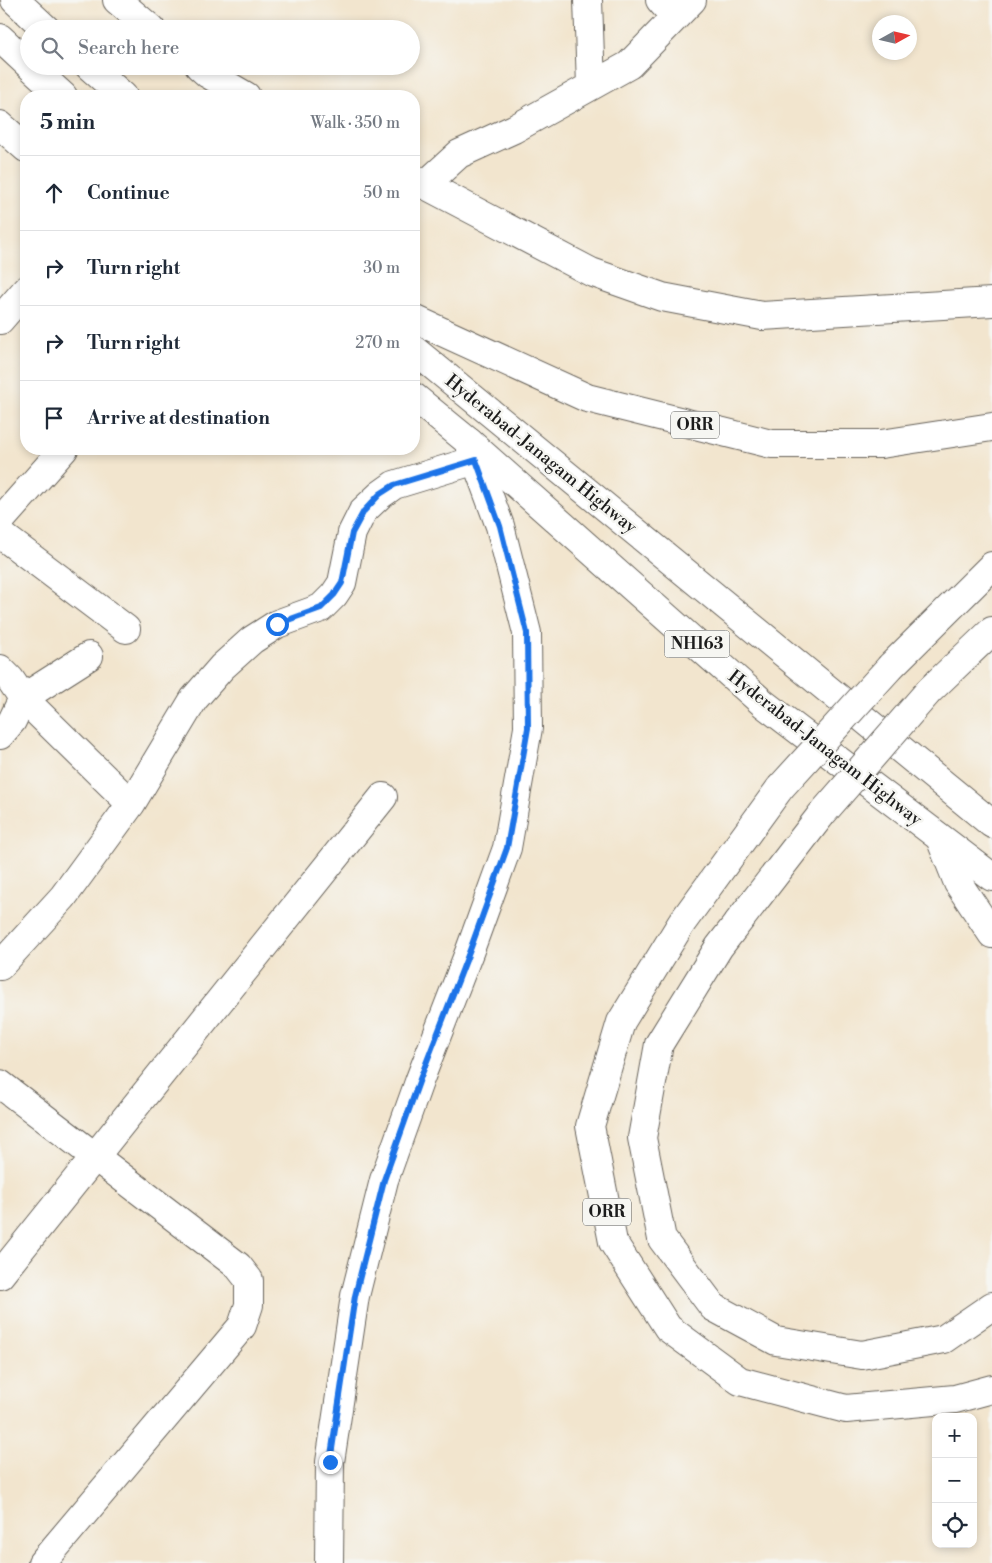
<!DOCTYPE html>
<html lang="en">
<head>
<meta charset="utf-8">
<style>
  body { margin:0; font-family:"Libre Bodoni",serif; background:#f2f2f3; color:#1f2937 }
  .controls { position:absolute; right:15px; bottom:15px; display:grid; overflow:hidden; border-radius:10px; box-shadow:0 2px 8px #0003 }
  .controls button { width:45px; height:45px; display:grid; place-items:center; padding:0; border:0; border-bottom:1px solid #e0e1e3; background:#fff; color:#1f2937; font:25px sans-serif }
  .compass { position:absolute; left:872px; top:15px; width:45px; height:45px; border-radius:50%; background:#fff; box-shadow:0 2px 8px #0003; rotate:82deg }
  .stop { position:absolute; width:15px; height:15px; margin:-11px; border:4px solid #1a73e8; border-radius:50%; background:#fff }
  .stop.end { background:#1a73e8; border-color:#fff; box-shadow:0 1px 5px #0008 }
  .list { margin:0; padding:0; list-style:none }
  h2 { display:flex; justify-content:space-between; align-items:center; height:65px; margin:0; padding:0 20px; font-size:21px }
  h2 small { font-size:16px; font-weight:400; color:#747a83 }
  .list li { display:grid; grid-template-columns:32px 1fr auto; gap:15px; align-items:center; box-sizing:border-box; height:75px; padding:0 20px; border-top:1px solid #e0e1e3 }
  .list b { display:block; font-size:19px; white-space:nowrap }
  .list em { font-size:16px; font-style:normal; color:#747a83 }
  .icon { flex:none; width:28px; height:28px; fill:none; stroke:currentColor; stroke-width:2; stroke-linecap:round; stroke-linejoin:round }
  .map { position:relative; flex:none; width:992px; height:1563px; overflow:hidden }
  .search { position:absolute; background:#fff; box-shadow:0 2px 8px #0003; left:20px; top:20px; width:400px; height:55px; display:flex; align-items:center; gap:12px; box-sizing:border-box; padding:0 18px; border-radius:28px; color:#747a83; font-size:19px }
  .panel { position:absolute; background:#fff; box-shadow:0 2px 8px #0003; left:20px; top:90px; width:400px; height:365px; border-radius:20px }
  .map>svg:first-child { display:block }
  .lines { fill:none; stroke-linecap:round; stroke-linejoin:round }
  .street-casing { stroke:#67625a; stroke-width:30 }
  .secondary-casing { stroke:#67625a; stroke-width:30 }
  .highway-casing { stroke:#67625a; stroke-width:30 }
  .street { stroke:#fff; stroke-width:28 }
  .secondary { stroke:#fff; stroke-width:28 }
  .highway { stroke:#fff; stroke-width:28 }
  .highway-bridge-casing { stroke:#67625a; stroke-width:30; stroke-linecap:butt }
  .highway-bridge { stroke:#fff; stroke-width:28 }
  .route { stroke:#1a73e8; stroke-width:6 }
  .labels { text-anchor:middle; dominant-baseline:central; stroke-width:5; stroke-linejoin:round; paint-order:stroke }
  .shield { fill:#f6f6f2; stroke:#5d5d5c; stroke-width:1 }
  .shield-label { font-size:16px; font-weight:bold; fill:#1c1c1c }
  .street-label { font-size:18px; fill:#1c1c1c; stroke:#f6f6f2 }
</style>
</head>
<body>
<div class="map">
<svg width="992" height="1563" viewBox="0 0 992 1563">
  <rect width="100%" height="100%" fill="#f6f6f2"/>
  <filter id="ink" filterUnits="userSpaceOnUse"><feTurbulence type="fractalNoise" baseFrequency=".02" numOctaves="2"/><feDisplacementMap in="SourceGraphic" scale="10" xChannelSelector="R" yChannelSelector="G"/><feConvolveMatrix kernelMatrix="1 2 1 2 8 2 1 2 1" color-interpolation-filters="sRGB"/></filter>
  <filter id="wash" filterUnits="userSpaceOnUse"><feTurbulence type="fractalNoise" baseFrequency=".0096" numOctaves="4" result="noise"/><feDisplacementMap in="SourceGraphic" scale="20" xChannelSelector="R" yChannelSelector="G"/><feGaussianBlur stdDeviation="1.12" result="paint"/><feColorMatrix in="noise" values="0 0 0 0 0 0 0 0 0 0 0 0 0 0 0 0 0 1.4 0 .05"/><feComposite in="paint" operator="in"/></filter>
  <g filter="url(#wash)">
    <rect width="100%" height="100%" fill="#f2e5ce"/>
  </g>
  <g filter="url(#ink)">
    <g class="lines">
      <g class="street-casing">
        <path id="street" d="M 588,0 L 591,86
          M 660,0 L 675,17
          M 425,185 L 459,154 L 514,129 L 629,65 L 692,0
          M 0,320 L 26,290
          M 0,521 L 64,449
          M 0,534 L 126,629
          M 89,656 L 23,698 L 131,804
          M 0,669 L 10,679 L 23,698 L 12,721 L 0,735
          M 0,966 L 63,897 L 131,804 L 194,699 L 222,667 L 252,640 L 277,624 L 321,608 L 334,595 L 342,583 L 352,533 L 363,511 L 380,495 L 394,485 L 476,460
          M 0,1084 L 238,1266 L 249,1280 L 249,1305 L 242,1326 L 42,1563
          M 0,1275 L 383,797"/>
      </g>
      <g class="secondary-casing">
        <path id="secondary" d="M 117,0 L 151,29
          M 199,66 L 208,74 L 246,96
          M 0,125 L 26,148
          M 414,179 L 591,272 L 662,297 L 762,316 L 992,302
          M 329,1563 L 330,1462 L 355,1296 L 384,1180 L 420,1079 L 470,950 L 507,848 L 528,728 L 527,633 L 500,526 L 469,442"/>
      </g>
      <g class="highway-casing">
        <path id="highway" d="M 15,0 L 46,29
          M 0,38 L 29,65
          M 30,66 L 63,96
          M 89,66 L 123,96
          M 414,319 L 587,398 L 771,444 L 881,444 L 992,427
          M 414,350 L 992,824
          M 414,397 L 469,442 L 764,704 L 992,877
          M 891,666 L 992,566
          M 929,691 L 992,631
          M 780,788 L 681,924 L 621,1022 L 590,1126 L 613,1242 L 668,1328 L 740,1381 L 846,1409 L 955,1399 L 992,1389
          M 821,815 L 719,947 L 659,1044 L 642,1138 L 662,1239 L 713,1307 L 776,1341 L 862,1355 L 944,1339 L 992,1306
          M 940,838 L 958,883 L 992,934"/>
      </g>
      <use href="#street" class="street"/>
      <use href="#secondary" class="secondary"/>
      <use href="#highway" class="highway"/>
      <g class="highway-bridge-casing">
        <path id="highway-bridge" d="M 780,788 L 891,666
          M 821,815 L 929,691"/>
      </g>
      <use href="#highway-bridge" class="highway-bridge"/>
    </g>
  </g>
  <g class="lines" filter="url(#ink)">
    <path class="route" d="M 277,624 L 321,608 L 334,595 L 342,583 L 352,533 L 364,511 L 380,494 L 394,485 L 476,460 L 500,526 L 527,633 L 528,728 L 507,848 L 470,950 L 420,1079 L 384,1180 L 355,1296 L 330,1462"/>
  </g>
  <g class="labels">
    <g class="shield">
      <rect x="671" y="411.5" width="48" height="27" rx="4"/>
      <rect x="664.5" y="630.5" width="65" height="27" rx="4"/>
      <rect x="583" y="1198.5" width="48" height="27" rx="4"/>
    </g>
    <g class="shield-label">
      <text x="695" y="425">ORR</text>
      <text x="697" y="644">NH163</text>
      <text x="607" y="1212">ORR</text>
    </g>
    <g class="street-label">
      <text transform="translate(541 454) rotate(39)">Hyderabad-Janagam Highway</text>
      <text transform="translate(825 748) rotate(38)">Hyderabad-Janagam Highway</text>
    </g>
  </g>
</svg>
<div class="controls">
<button>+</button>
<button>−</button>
<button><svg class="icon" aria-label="locate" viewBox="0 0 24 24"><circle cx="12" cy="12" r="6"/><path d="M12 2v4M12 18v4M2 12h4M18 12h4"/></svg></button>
</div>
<svg class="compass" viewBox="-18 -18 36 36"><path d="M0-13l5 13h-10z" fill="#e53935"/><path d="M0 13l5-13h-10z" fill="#747a83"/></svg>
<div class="stop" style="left:277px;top:624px"></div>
<div class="stop end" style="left:330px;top:1462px"></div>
<div class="search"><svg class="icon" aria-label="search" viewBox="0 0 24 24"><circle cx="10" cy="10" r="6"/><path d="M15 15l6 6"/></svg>Search here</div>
<section class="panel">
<h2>5 min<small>Walk · 350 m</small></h2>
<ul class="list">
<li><svg class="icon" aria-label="ahead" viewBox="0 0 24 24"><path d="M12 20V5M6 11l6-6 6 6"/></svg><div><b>Continue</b></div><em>50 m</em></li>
<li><svg class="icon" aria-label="right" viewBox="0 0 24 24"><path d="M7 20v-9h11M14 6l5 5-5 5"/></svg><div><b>Turn right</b></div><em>30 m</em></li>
<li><svg class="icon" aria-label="right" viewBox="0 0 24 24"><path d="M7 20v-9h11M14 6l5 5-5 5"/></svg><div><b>Turn right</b></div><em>270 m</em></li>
<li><svg class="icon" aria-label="arrive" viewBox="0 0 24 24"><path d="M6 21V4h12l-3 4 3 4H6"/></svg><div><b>Arrive at destination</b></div></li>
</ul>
</section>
</div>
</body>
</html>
